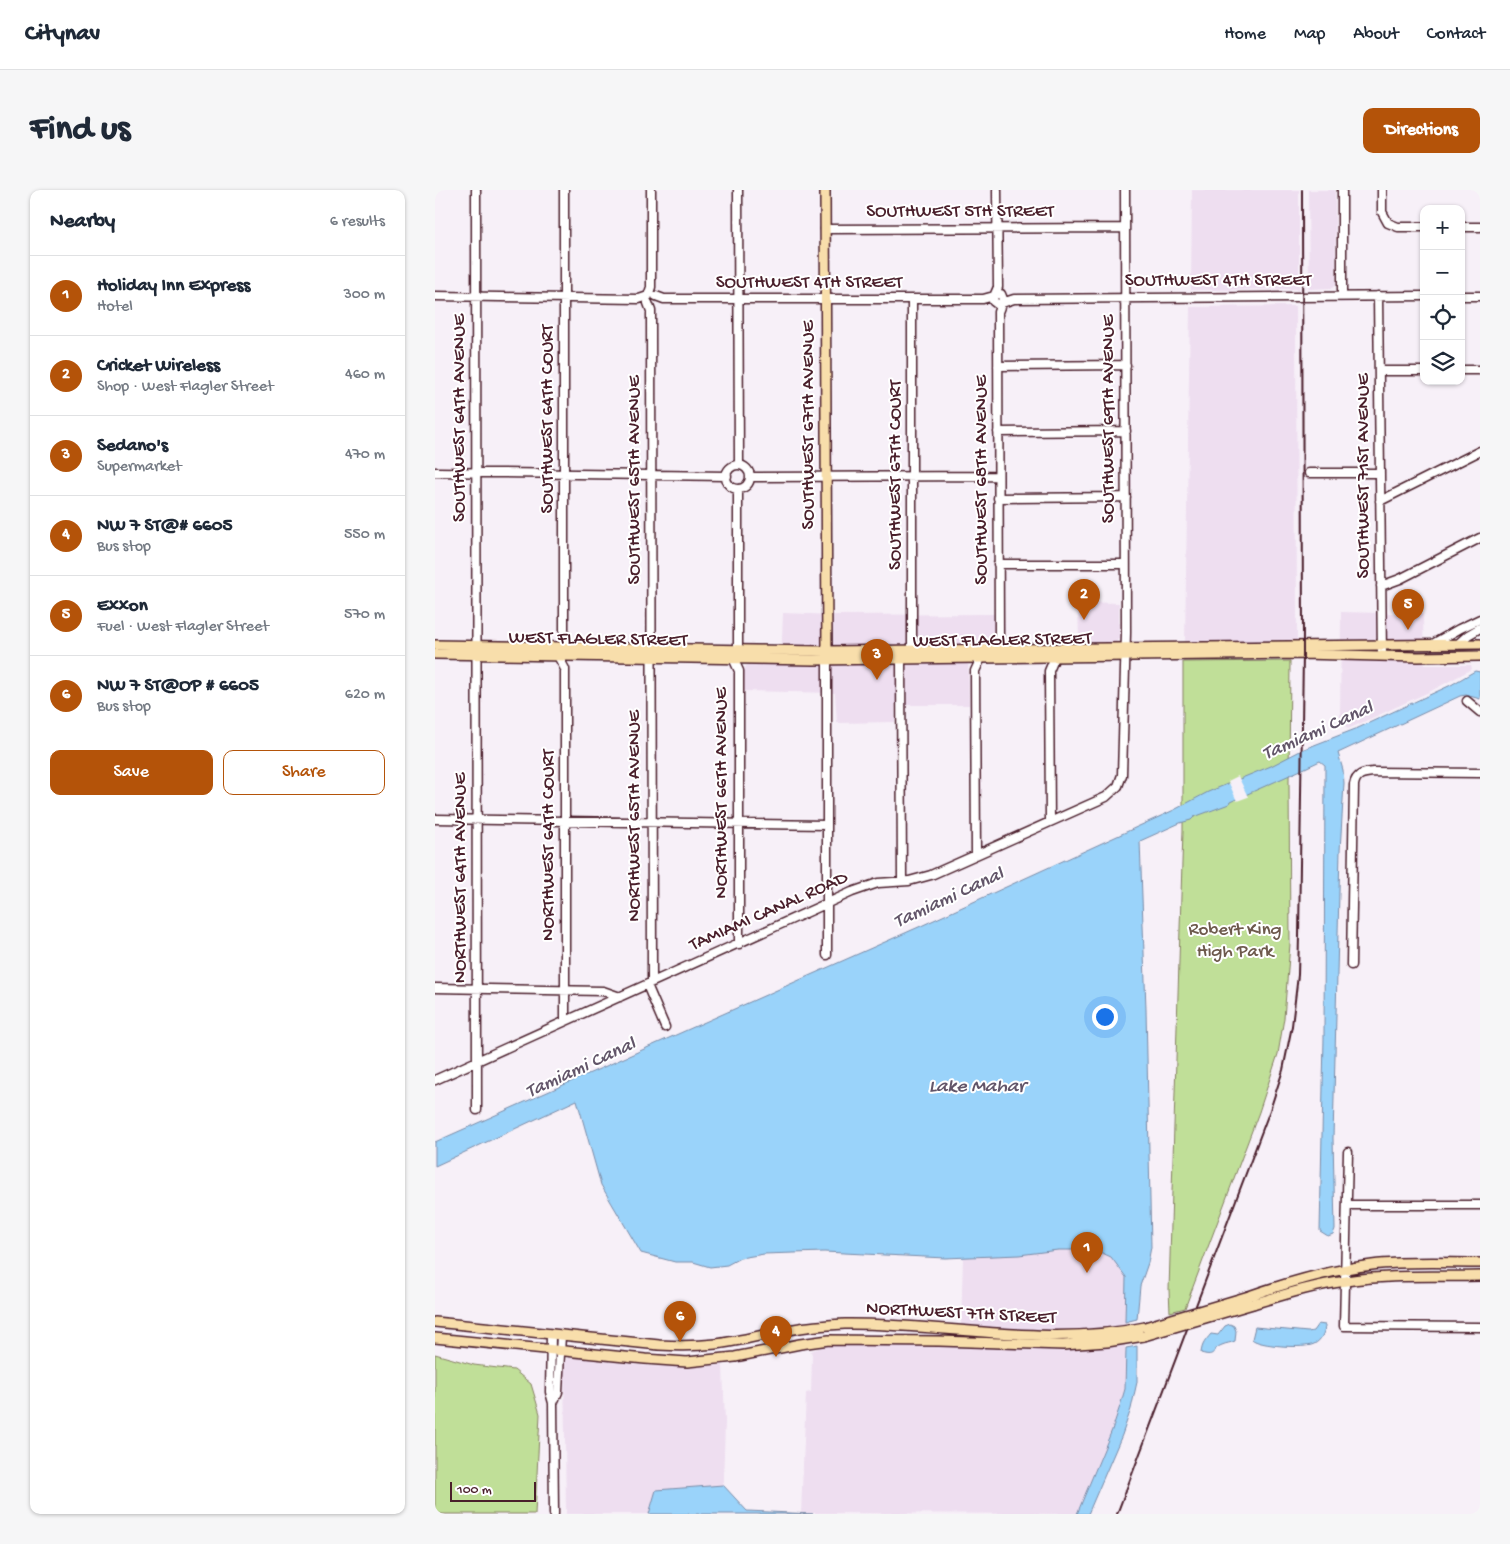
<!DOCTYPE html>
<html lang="en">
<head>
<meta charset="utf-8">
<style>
  body { margin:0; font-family:"Gochi Hand",sans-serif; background:#f6f6f7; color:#1f2937 }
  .controls { position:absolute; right:15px; top:15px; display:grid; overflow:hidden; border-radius:10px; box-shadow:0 1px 4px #0004 }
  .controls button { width:45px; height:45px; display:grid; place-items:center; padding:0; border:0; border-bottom:1px solid #e0e1e3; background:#fff; color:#1f2937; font:25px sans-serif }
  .scale { position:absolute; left:15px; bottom:12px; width:86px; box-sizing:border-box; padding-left:5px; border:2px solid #4a1f2b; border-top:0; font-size:14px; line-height:18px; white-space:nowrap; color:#4a1f2b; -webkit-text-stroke:4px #fff; paint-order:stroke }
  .you { position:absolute; left:669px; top:826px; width:18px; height:18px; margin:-12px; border:4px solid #fff; border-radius:50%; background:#1a73e8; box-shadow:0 0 0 8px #1a73e833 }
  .badge { display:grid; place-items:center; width:32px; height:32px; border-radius:50%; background:#b45309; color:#fff; font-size:16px; font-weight:700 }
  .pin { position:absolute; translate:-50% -41px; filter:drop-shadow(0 1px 2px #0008) }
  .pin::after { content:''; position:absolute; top:26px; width:18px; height:15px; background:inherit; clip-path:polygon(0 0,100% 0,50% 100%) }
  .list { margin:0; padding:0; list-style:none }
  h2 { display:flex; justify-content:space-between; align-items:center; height:65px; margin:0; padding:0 20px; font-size:21px }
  h2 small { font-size:16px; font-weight:400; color:#747a83 }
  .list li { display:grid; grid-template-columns:32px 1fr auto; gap:15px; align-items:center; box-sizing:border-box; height:80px; padding:0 20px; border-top:1px solid #e0e1e3 }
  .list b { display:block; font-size:19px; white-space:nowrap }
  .list p { margin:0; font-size:16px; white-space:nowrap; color:#747a83 }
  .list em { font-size:16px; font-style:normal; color:#747a83 }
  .actions { display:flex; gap:10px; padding:15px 20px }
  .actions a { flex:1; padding:11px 0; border:1px solid #b45309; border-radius:10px; text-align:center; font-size:18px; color:#b45309 }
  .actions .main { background:#b45309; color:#fff }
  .icon { flex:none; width:28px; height:28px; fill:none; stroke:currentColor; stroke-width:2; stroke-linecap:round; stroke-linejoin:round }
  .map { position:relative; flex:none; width:1045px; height:1324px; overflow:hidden; border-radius:10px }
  header { display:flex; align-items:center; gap:30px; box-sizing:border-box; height:70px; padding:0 25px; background:#fff; border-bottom:1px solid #e0e1e3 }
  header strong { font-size:24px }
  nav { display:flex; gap:28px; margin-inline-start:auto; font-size:18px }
  .intro { display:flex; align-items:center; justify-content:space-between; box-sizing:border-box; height:120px; padding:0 30px }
  h1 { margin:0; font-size:35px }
  .button { padding:12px 22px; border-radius:10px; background:#b45309; color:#fff; font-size:18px; font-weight:700 }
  main { display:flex; gap:30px; padding:0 30px }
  aside { flex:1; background:#fff; border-radius:10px; box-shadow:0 1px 4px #0004 }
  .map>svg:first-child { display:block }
  .built { fill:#eedef0 }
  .green { fill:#c0df98; stroke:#857f62 }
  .water { fill:#9ad3fa; stroke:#7a8ba7 }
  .pier { fill:#f7f0f8 }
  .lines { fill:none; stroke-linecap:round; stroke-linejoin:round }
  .minor-casing { stroke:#4a1f2b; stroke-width:11 }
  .major-casing { stroke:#4a1f2b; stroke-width:12 }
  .minor { stroke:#fff; stroke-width:8 }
  .major { stroke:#f8deab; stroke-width:9 }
  .rail { stroke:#4a1f2b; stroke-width:2 }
  .major-bridge-casing { stroke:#4a1f2b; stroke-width:12; stroke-linecap:butt }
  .major-bridge { stroke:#f8deab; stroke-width:9 }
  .labels { text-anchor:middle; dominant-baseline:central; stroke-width:4; stroke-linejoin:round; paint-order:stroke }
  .street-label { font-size:19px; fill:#4a1f2b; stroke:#fff }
  .park-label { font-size:19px; fill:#6d594c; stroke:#fff }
  .water-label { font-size:20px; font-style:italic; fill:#625569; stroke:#fff }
</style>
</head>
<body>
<header>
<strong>Citynav</strong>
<nav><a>Home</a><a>Map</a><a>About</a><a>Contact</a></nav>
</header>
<div class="intro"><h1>Find us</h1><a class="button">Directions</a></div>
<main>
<aside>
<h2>Nearby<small>6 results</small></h2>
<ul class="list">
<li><span class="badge">1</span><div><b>Holiday Inn Express</b><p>Hotel</p></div><em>300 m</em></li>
<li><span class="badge">2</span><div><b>Cricket Wireless</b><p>Shop · West Flagler Street</p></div><em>460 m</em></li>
<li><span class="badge">3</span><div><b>Sedano's</b><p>Supermarket</p></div><em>470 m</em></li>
<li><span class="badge">4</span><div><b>NW 7 ST@# 6605</b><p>Bus stop</p></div><em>550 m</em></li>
<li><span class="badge">5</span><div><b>Exxon</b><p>Fuel · West Flagler Street</p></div><em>570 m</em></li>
<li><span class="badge">6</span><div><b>NW 7 ST@OP # 6605</b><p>Bus stop</p></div><em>620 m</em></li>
</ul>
<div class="actions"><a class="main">Save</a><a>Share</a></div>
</aside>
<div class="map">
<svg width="1045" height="1324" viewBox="0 0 1045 1324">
  <rect width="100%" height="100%" fill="#f7f0f8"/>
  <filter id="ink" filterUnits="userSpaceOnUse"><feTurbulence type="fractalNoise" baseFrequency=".02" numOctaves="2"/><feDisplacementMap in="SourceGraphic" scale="10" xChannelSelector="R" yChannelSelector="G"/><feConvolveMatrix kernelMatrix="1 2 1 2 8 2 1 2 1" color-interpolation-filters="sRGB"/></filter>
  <g filter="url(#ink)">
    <path class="built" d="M 757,0 L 864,0 L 864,99 L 756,100 Z
      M 873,0 L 900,0 L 901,94 L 897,98 L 874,99 Z
      M 861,116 L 862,451 L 750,452 L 755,117 Z
      M 643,412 L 684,413 L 684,448 L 681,452 L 676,454 L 644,454 Z
      M 906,422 L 988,424 L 989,475 L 1036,475 L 1037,479 L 994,502 L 913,539 L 905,530 Z
      M 348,423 L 400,425 L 560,424 L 560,452 L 558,455 L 533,457 L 534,515 L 460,515 L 460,532 L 402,533 L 400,503 L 309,501 L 309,480 L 311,476 L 315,474 L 346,474 Z
      M 623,1060 L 652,1060 L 665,1062 L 676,1067 L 681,1072 L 691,1087 L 690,1137 L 648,1141 L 538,1138 L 526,1136 L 528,1067 L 584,1065 Z
      M 413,1155 L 516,1156 L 629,1161 L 690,1155 L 691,1178 L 690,1199 L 685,1216 L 677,1240 L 642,1324 L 366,1323 L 371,1203 L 376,1202 L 377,1165 L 376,1161 L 389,1156 Z
      M 138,1167 L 213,1176 L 261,1177 L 288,1175 L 290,1233 L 288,1295 L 222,1300 L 214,1324 L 131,1324 L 129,1174 L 133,1168 Z"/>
    <path class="green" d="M 855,471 L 854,592 L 855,754 L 849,828 L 843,864 L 824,922 L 750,1118 L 735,1122 L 734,1100 L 748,640 L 748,472 Z
      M 0,1164 L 39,1175 L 79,1180 L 96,1194 L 105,1224 L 100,1324 L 0,1324 Z"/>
    <path class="water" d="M 1040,481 L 1045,482 L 1045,509 L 1031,505 L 1025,506 L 903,563 L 908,580 L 909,593 L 905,661 L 898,948 L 900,1039 L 898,1044 L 893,1046 L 885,1041 L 889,848 L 890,575 L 885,571 C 856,585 825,598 795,612 L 794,614 L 759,627 L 756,630 L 745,633 L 705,651 L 711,819 L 716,1057 L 713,1073 L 705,1096 L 702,1129 L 690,1132 L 691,1087 L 676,1067 L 665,1062 L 652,1060 L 623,1060 L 584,1065 L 510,1068 L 389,1062 L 329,1064 L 305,1068 L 292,1075 L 275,1077 L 258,1072 L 240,1072 L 206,1063 L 166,995 L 142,910 L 0,976 L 0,952 L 486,736 L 739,620 L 773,602 L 836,576 L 869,559 L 923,538 L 1016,495 Z
      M 795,1134 L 799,1136 L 801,1141 L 800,1151 C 796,1153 791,1153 787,1155 C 776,1159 782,1168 766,1163 C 767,1154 770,1151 776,1144 L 783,1145 L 790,1136 Z
      M 883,1134 L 890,1135 C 890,1142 886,1151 879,1154 C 870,1159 823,1156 817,1149 L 820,1137 L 873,1142 L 878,1141 Z
      M 702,1156 L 702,1192 L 696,1219 L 687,1245 L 653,1324 L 642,1324 L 677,1240 L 685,1216 L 690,1199 L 691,1158 Z
      M 288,1295 L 312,1321 L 378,1324 L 214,1324 L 221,1300 Z"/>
    <path class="pier" d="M 803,586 L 813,607 L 802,611 L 793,591 Z"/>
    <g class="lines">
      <g class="minor-casing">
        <path id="minor" d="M 41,0 L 42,920
          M 129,0 L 129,457
          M 303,0 L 304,275
          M 907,0 L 907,106
          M 947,0 L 947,22 L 953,33 L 963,37 L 989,37
          M 1026,37 L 1045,37
          M 390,39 L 690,38
          M 560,104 L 563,97 L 562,0
          M 0,106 L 204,109 L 213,106
          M 213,106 L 216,97 L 216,0
          M 221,106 L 229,109 L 548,109 L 559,106
          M 943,106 L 947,466
          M 1026,106 L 1045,106
          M 477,110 L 477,460
          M 213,113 L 216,121 L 217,792
          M 567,113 L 579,109 L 989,106
          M 563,176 L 691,175
          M 1026,180 L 1045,180
          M 945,181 L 989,181
          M 563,242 L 691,241
          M291 287a12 12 0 1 1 24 0a12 12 0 1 1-24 0Z
          M 0,282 L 292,286
          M 874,283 L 945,283
          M 315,287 L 563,286
          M 303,299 L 303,460
          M 563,308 L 691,307
          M 945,311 L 1045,261
          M 563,374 L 690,374
          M 946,396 L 965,389 L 1045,348
          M 1023,454 L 1033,445 L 1045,438
          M 996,455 L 1024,439 L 1045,429
          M 564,459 L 563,122 L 568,109 L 566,104 L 561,104 L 558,107 L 558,111 L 562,114 L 565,114
          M 123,466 L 130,479 L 130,831
          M 298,468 L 304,481 L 304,754
          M 392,469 L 392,765
          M 466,469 L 467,691
          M 1032,511 L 1045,522
          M 0,629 L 392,635
          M 615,632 L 614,481 L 620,467
          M 541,665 L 540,481 L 546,468
          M 916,775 L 919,595 C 921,584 928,583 938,582 L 1045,583
          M 212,795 L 230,837
          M 0,798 L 168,801 L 185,807
          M 0,890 L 417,702 L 443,693 L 474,691 L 496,685 L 671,607 L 683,596 L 687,585 L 691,443 L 690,0
          M 913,962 L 909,1136 L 1045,1137
          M 912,1015 L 1045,1015
          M 116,1144 L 115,1202 L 118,1213 L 119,1324
          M 118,1213 L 123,1202 L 126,1145"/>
      </g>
      <g class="major-casing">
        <path id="major" d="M 390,0 L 392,467
          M 0,455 L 391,461 L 1045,454
          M 0,464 L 378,470 L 868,464 L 983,467 L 1045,466
          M 814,1106 C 854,1092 895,1080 937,1075 C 973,1071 1009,1073 1045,1073
          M 818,1114 C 848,1105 879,1095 911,1091 C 955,1084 1000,1087 1045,1086
          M 0,1132 L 224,1155 C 243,1156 262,1156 281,1154 C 307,1151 333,1143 359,1139 C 376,1136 394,1135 411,1134 C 511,1133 611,1158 710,1137
          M 0,1148 L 210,1169 L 252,1172 L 300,1167 L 365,1154 L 394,1150 L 504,1151 L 628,1155 L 672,1152 L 709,1146"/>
      </g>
      <use href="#minor" class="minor"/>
      <use href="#major" class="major"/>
      <path class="rail" d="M 682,1324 L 835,920 L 848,880 L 857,836 L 863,785 L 864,746 L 868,464 L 867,0"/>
      <g class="major-bridge-casing">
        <path id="major-bridge" d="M 710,1137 L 814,1106
          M 709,1146 L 818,1114"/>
      </g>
      <use href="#major-bridge" class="major-bridge"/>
    </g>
  </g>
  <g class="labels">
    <g class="street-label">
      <text x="525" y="22">SOUTHWEST 5TH STREET</text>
      <text x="783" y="91">SOUTHWEST 4TH STREET</text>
      <text x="374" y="93">SOUTHWEST 4TH STREET</text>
      <text transform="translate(25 228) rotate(-90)">SOUTHWEST 64TH AVENUE</text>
      <text transform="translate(113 229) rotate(-90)">SOUTHWEST 64TH COURT</text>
      <text transform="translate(674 229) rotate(-90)">SOUTHWEST 69TH AVENUE</text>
      <text transform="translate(374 235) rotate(-90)">SOUTHWEST 67TH AVENUE</text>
      <text transform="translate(461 285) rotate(-90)">SOUTHWEST 67TH COURT</text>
      <text transform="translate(929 286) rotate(-90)">SOUTHWEST 71ST AVENUE</text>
      <text transform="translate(200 290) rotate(-90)">SOUTHWEST 65TH AVENUE</text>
      <text transform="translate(547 290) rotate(-90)">SOUTHWEST 68TH AVENUE</text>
      <text transform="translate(163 450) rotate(1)">WEST FLAGLER STREET</text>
      <text transform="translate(567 451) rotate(-1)">WEST FLAGLER STREET</text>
      <text transform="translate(287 603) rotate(-90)">NORTHWEST 66TH AVENUE</text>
      <text transform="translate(200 626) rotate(-90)">NORTHWEST 65TH AVENUE</text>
      <text transform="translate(114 655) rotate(-90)">NORTHWEST 64TH COURT</text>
      <text transform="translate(26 688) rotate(-90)">NORTHWEST 64TH AVENUE</text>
      <text transform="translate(334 722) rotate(-24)">TAMIAMI CANAL ROAD</text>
      <text transform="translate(526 1124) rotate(3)">NORTHWEST 7TH STREET</text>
    </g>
    <g class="park-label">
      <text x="800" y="740">Robert King<tspan x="800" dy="22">High Park</tspan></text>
    </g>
    <g class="water-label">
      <text transform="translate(883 542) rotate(-24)">Tamiami Canal</text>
      <text transform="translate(514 709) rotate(-25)">Tamiami Canal</text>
      <text transform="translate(146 879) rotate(-25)">Tamiami Canal</text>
      <text x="542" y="897">Lake Mahar</text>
    </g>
  </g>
</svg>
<div class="controls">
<button>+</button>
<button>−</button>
<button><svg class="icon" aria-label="locate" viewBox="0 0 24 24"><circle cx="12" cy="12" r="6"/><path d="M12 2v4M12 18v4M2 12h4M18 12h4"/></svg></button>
<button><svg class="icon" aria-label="layers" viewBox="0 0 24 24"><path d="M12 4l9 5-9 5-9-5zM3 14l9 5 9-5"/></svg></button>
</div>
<div class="scale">100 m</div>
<div class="you"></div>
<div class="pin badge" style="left:652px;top:1083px">1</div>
<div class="pin badge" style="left:649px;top:430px">2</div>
<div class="pin badge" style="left:442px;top:490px">3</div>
<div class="pin badge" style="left:341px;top:1167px">4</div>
<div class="pin badge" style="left:973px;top:440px">5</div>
<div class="pin badge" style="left:245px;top:1152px">6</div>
</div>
</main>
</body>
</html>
